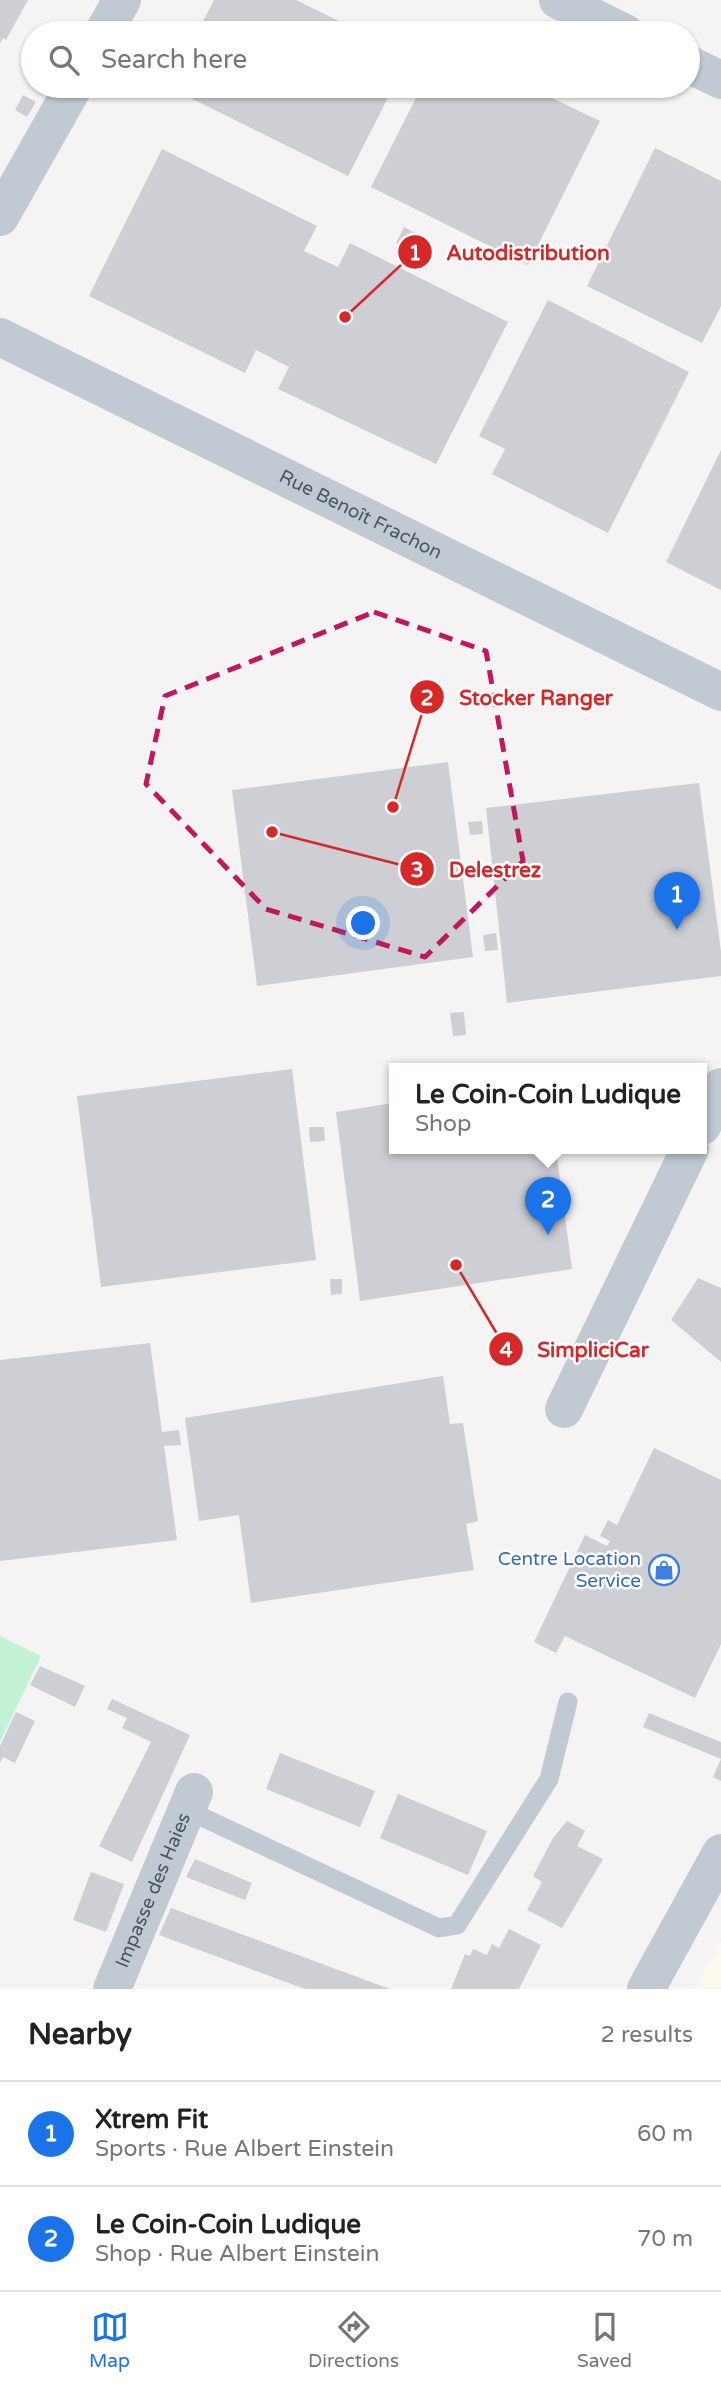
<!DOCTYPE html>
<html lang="en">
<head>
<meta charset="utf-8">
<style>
  body { margin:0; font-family:"Varela Round",sans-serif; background:#f2f2f2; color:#222 }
  .you { position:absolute; left:364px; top:924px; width:24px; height:24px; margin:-18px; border:5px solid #fff; border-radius:50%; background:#1a73e8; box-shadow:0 0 0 10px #1a73e833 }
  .badge { display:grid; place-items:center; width:46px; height:46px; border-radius:50%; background:#1a73e8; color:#fff; font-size:23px; font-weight:700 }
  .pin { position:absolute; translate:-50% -58px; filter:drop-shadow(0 2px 4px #0008) }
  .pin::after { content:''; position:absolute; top:37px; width:24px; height:21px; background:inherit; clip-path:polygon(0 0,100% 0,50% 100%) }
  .popup { position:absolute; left:389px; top:1063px; width:318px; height:91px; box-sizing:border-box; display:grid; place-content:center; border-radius:0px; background:#fff; filter:drop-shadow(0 2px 5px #0005); font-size:23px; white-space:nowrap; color:#767676 }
  .popup b { font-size:26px; color:#222 }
  .popup::after { content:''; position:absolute; left:50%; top:100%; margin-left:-14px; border:14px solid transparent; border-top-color:#fff }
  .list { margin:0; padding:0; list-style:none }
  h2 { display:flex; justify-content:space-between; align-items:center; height:91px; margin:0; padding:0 28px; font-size:30px }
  h2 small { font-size:23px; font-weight:400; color:#767676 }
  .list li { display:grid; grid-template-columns:46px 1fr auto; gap:21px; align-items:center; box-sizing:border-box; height:105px; padding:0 28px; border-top:2px solid #e0e0e0 }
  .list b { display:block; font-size:26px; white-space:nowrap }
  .list p { margin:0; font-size:23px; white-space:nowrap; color:#767676 }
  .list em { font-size:23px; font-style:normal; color:#767676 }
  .icon { flex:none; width:38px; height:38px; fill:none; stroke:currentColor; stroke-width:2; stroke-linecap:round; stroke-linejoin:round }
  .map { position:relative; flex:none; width:721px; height:1989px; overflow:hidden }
  .search { position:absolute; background:#fff; box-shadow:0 2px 5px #0004; left:21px; right:21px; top:21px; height:77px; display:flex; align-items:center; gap:18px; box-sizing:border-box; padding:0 24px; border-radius:38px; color:#767676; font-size:26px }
  .sheet { height:301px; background:#fff }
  nav { display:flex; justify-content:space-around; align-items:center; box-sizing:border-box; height:98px; border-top:2px solid #e0e0e0; background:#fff; font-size:19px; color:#767676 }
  nav a { display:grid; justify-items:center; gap:4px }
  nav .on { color:#1a73e8 }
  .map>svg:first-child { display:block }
  .commercial { fill:#fdf9ef }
  .green { fill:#c3f1d5 }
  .building { fill:#cdcfd5 }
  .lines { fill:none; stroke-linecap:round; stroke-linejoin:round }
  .service { stroke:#c1cad2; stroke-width:19 }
  .minor { stroke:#c1cad2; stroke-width:38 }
  .tertiary { stroke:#c1cad2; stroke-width:38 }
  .marked { fill:none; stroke:#c2185b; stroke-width:5; stroke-dasharray:14 9; stroke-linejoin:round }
  .labels { text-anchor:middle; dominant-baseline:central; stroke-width:5; stroke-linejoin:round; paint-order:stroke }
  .street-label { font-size:19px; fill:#4a5661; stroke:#fff }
  .shop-label { font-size:19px; fill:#366cbe; stroke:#fff; text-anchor:end }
  .leader { fill:none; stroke:#d62828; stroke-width:2.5 }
  .callout-dot { fill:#d62828; stroke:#fff; stroke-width:2.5 }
  .mark-label { font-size:21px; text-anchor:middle; font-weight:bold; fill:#fff }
  .callout-label { font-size:21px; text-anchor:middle; font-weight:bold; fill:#d62828; stroke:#fff; stroke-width:5; stroke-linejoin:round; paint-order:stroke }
</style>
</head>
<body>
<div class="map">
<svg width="721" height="1989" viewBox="0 0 721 1989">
  <rect width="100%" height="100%" fill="#f5f3f3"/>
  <path class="commercial" d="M 721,1942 L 721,1989 L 695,1989 Z"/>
  <path class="green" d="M 0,1636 L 41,1656 L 0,1742 Z"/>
  <path class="building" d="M 0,0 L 28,0 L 6,40 L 3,38 L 0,44 Z
    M 214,0 L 296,0 L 363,33 L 197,33 Z
    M 171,86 L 394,86 L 348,176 L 170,88 Z
    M 422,86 L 527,86 L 600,121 L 528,265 L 371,187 Z
    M 23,95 L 36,102 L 27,117 L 15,110 Z
    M 655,148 L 721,181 L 721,306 L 702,343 L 587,286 Z
    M 162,149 L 317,226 L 304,251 L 338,267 L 350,243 L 508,322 L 436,464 L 278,389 L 289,367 L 256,350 L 245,373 L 89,296 Z
    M 404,227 L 417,234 L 408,249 L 396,243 Z
    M 548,300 L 689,372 L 608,533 L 492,474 L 505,449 L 479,436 Z
    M 721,450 L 721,590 L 666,562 Z
    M 448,762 L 473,957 L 257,986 L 232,790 Z
    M 699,783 L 721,952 L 721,976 L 507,1003 L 486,808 Z
    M 482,821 L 483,834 L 470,835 L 468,822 Z
    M 496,933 L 498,950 L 485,951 L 483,935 Z
    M 464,1012 L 466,1035 L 453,1036 L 450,1013 Z
    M 292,1069 L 316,1260 L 101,1287 L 77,1096 Z
    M 394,1103 L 394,1149 L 556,1149 L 572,1269 L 360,1301 L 336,1112 Z
    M 309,1127 L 324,1127 L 325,1141 L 310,1142 Z
    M 698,1278 L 721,1288 L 721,1362 L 671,1320 Z
    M 330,1279 L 342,1279 L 342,1294 L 331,1295 Z
    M 150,1343 L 162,1432 L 179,1430 L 181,1445 L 164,1446 L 177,1540 L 0,1561 L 0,1360 Z
    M 443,1376 L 450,1424 L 463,1423 L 478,1521 L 466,1524 L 474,1570 L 251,1603 L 239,1515 L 199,1521 L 185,1418 Z
    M 654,1448 L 721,1480 L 721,1644 L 695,1698 L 565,1636 L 556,1653 L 534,1642 L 585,1535 L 607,1546 L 610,1541 L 600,1536 L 608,1520 L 617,1525 Z
    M 40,1666 L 85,1686 L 75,1707 L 30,1685 Z
    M 112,1699 L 190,1735 L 132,1862 L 99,1846 L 151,1742 L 122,1728 L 127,1718 L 107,1709 Z
    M 16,1712 L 35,1721 L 15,1763 L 3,1757 L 0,1763 L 0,1746 Z
    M 649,1713 L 721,1742 L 721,1759 L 643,1727 Z
    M 280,1753 L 375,1791 L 360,1827 L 266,1789 Z
    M 721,1759 L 721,1781 L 713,1777 Z
    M 398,1794 L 487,1831 L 468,1875 L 380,1838 Z
    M 567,1821 L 585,1831 L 577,1846 L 603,1859 L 562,1928 L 527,1910 L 542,1882 L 533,1876 L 553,1838 Z
    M 195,1859 L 252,1883 L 245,1900 L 186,1877 Z
    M 91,1872 L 124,1884 L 106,1932 L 73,1920 Z
    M 171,1908 L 390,1989 L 305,1989 L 159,1935 Z
    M 509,1929 L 541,1945 L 519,1989 L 451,1989 L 465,1954 L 470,1956 L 473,1949 L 487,1955 L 492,1944 L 499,1948 Z"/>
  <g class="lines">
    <path class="service" d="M 187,1810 L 439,1928 L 457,1925 L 549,1779 L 568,1702"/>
    <g class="minor">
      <path d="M 558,0 L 625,33"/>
      <path d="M 103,33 L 122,0"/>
      <path d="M 688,64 L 721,80"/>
      <path d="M 0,217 L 74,86"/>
      <path id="s1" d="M 0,337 L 721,692"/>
      <path d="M 702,1126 L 721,1087"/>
      <path d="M 564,1409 L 690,1149"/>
      <path id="s2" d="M 112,1989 L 194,1792"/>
    </g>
    <path class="tertiary" d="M 646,1989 L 721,1853"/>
  </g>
  <path class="marked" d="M 374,612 L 486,651 L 523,861 L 425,957 L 266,909 L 146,784 L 165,696 Z"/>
  <defs>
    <g id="shop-ring" transform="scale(1.575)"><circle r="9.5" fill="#fff" stroke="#3f7fe0" stroke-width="1.5"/><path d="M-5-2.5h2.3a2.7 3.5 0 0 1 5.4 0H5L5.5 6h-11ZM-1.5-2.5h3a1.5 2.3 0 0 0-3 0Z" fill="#3f7fe0"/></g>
  </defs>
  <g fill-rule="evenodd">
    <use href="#shop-ring" x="664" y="1570"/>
  </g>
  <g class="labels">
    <g class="street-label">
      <text stroke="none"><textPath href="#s1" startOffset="402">Rue Benoît Frachon</textPath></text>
      <text stroke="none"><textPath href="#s2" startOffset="107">Impasse des Haies</textPath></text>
    </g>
    <g class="shop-label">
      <text x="641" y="1559">Centre Location<tspan x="641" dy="22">Service</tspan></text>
    </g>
  </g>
  <path class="leader" d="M345 317L415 252M393 807L427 697M272 832L417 869M456 1265L506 1349"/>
  <g class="callout-dot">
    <circle cx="345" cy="317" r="7"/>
    <circle cx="393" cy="807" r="7"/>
    <circle cx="272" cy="832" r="7"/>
    <circle cx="456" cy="1265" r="7"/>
    <circle cx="415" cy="252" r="18"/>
    <circle cx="427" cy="697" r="18"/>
    <circle cx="417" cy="869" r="18"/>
    <circle cx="506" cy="1349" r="18"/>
  </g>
  <g class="mark-label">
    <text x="415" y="260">1</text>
    <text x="427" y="705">2</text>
    <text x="417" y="877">3</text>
    <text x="506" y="1357">4</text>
  </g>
  <g class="callout-label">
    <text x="528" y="260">Autodistribution</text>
    <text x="536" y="705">Stocker Ranger</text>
    <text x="495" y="877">Delestrez</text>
    <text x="593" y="1357">SimpliciCar</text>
  </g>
</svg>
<div class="you"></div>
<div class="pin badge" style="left:677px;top:930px">1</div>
<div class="pin badge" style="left:548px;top:1235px">2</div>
<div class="popup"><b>Le Coin-Coin Ludique</b>Shop</div>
<div class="search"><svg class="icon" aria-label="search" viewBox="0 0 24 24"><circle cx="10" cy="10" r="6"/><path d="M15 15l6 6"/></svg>Search here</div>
</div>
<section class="sheet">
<h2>Nearby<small>2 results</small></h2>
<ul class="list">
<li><span class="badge">1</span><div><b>Xtrem Fit</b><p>Sports · Rue Albert Einstein</p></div><em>60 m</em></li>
<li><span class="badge">2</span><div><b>Le Coin-Coin Ludique</b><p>Shop · Rue Albert Einstein</p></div><em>70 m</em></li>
</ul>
</section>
<nav>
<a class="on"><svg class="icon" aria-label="map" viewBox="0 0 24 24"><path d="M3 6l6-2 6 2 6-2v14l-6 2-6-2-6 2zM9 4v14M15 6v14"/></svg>Map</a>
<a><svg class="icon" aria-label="directions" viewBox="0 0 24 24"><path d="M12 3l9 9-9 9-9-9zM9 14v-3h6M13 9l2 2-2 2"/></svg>Directions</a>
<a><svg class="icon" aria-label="saved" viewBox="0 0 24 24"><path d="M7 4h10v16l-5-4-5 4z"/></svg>Saved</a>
</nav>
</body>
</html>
